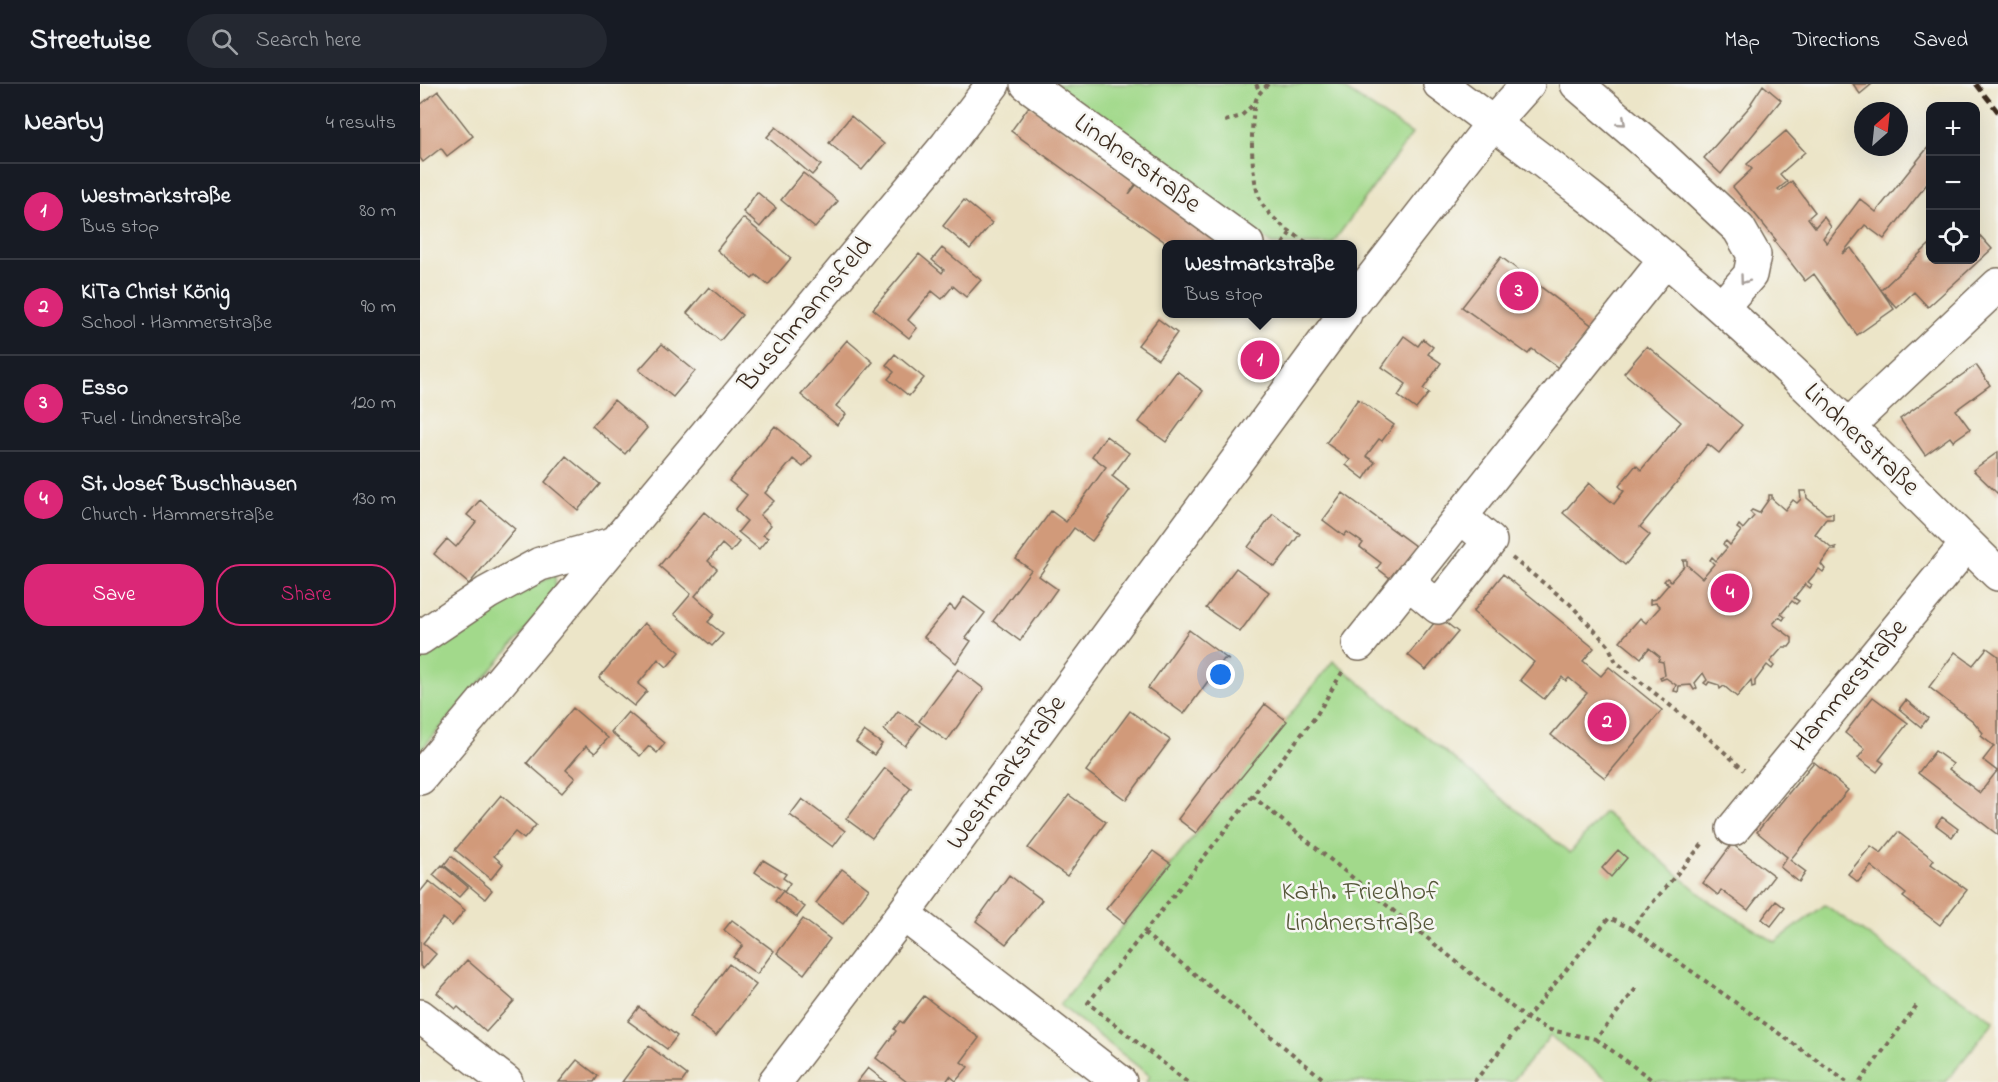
<!DOCTYPE html>
<html lang="en">
<head>
<meta charset="utf-8">
<style>
  body { margin:0; font-family:"Indie Flower",sans-serif; background:#242831; color:#f1f3f6 }
  .controls { position:absolute; right:18px; top:18px; display:grid; overflow:hidden; border-radius:12px; box-shadow:0 6px 24px #0002 }
  .controls button { width:54px; height:54px; display:grid; place-items:center; padding:0; border:0; border-bottom:2px solid #363941; background:#171b24; color:#f1f3f6; font:30px sans-serif }
  .compass { position:absolute; left:1434px; top:18px; width:54px; height:54px; border-radius:50%; background:#171b24; box-shadow:0 6px 24px #0002; rotate:27deg }
  .you { position:absolute; left:801px; top:591px; width:21px; height:21px; margin:-15px; border:4px solid #fff; border-radius:50%; background:#1a73e8; box-shadow:0 0 0 9px #1a73e833 }
  .badge { display:grid; place-items:center; width:39px; height:39px; border-radius:50%; background:#db2777; color:#fff; font-size:20px; font-weight:700 }
  .pin { position:absolute; translate:-50% -50%; border:3px solid #fff; box-shadow:0 2px 6px #0006 }
  .popup { position:absolute; left:742px; top:156px; width:195px; height:78px; box-sizing:border-box; display:grid; place-content:center; border-radius:12px; background:#171b24; filter:drop-shadow(0 2px 4px #0005); font-size:20px; white-space:nowrap; color:#9ea1a6 }
  .popup b { font-size:22px; color:#f1f3f6 }
  .popup::after { content:''; position:absolute; left:50%; top:100%; margin-left:-12px; border:12px solid transparent; border-top-color:#171b24 }
  .list { margin:0; padding:0; list-style:none }
  h2 { display:flex; justify-content:space-between; align-items:center; height:78px; margin:0; padding:0 24px; font-size:26px }
  h2 small { font-size:20px; font-weight:400; color:#9ea1a6 }
  .list li { display:grid; grid-template-columns:39px 1fr auto; gap:18px; align-items:center; box-sizing:border-box; height:96px; padding:0 24px; border-top:2px solid #363941 }
  .list b { display:block; font-size:22px; white-space:nowrap }
  .list p { margin:0; font-size:20px; white-space:nowrap; color:#9ea1a6 }
  .list em { font-size:20px; font-style:normal; color:#9ea1a6 }
  .actions { display:flex; gap:12px; padding:18px 24px }
  .actions a { flex:1; padding:14px 0; border:2px solid #db2777; border-radius:24px; text-align:center; font-size:21px; color:#db2777 }
  .actions .main { background:#db2777; color:#fff }
  .icon { flex:none; width:33px; height:33px; fill:none; stroke:currentColor; stroke-width:2; stroke-linecap:round; stroke-linejoin:round }
  .map { position:relative; flex:none; width:1578px; height:998px; overflow:hidden }
  header { display:flex; align-items:center; gap:36px; box-sizing:border-box; height:84px; padding:0 30px; background:#171b24; border-bottom:2px solid #363941 }
  header strong { font-size:28px }
  nav { display:flex; gap:33px; margin-inline-start:auto; font-size:21px }
  .search { width:420px; height:54px; background:#242831; display:flex; align-items:center; gap:15px; box-sizing:border-box; padding:0 21px; border-radius:33px; color:#9ea1a6; font-size:22px }
  main { display:flex }
  aside { flex:1; background:#171b24 }
  .map>svg:first-child { display:block }
  .green { fill:#a2d98b; stroke:#6e8254; stroke-width:1.5 }
  .building { fill:#d19a7a }
  .lines { fill:none; stroke-linecap:round; stroke-linejoin:round }
  .minor-casing { stroke:#796b5a; stroke-width:36 }
  .path { stroke:#796b5a; stroke-width:4; stroke-dasharray:4.5 4.5; stroke-linecap:butt }
  .minor { stroke:#fff; stroke-width:33 }
  .rail { stroke:#3b2a1e; stroke-width:4.5; stroke-dasharray:9 4.5; stroke-linecap:butt }
  .oneway { stroke:#a79f9a }
  .labels { text-anchor:middle; dominant-baseline:central; stroke-width:5; stroke-linejoin:round; paint-order:stroke }
  .street-label { font-size:27px; fill:#3b2a1e; stroke:#f6f6f2 }
  .park-label { font-size:27px; fill:#555639; stroke:#f6f6f2 }
</style>
</head>
<body>
<header>
<strong>Streetwise</strong>
<div class="search"><svg class="icon" aria-label="search" viewBox="0 0 24 24"><circle cx="10" cy="10" r="6"/><path d="M15 15l6 6"/></svg>Search here</div>
<nav><a>Map</a><a>Directions</a><a>Saved</a></nav>
</header>
<main>
<aside>
<h2>Nearby<small>4 results</small></h2>
<ul class="list">
<li><span class="badge">1</span><div><b>Westmarkstraße</b><p>Bus stop</p></div><em>80 m</em></li>
<li><span class="badge">2</span><div><b>KiTa Christ König</b><p>School · Hammerstraße</p></div><em>90 m</em></li>
<li><span class="badge">3</span><div><b>Esso</b><p>Fuel · Lindnerstraße</p></div><em>120 m</em></li>
<li><span class="badge">4</span><div><b>St. Josef Buschhausen</b><p>Church · Hammerstraße</p></div><em>130 m</em></li>
</ul>
<div class="actions"><a class="main">Save</a><a>Share</a></div>
</aside>
<div class="map">
<svg width="1578" height="998" viewBox="0 0 1578 998">
  <rect width="100%" height="100%" fill="#f6f6f2"/>
  <filter id="ink" filterUnits="userSpaceOnUse"><feTurbulence type="fractalNoise" baseFrequency=".0167" numOctaves="2"/><feDisplacementMap in="SourceGraphic" scale="12" xChannelSelector="R" yChannelSelector="G"/><feConvolveMatrix kernelMatrix="1 2 1 2 8 2 1 2 1" color-interpolation-filters="sRGB"/></filter>
  <filter id="wash" filterUnits="userSpaceOnUse"><feTurbulence type="fractalNoise" baseFrequency=".008" numOctaves="4" result="noise"/><feDisplacementMap in="SourceGraphic" scale="24" xChannelSelector="R" yChannelSelector="G"/><feGaussianBlur stdDeviation="1.35" result="paint"/><feColorMatrix in="noise" values="0 0 0 0 0 0 0 0 0 0 0 0 0 0 0 0 0 1.4 0 .05"/><feComposite in="paint" operator="in"/></filter>
  <g filter="url(#wash)">
    <rect width="100%" height="100%" fill="#ece5c8"/>
    <path class="green" d="M 625,0 L 917,0 L 992,50 L 912,160 L 853,160 Z
      M 135,490 L 136,512 L 0,667 L 0,562 Z
      M 913,577 L 1150,769 L 1184,728 L 1290,818 L 1355,858 L 1405,821 L 1505,891 L 1574,937 L 1526,998 L 1191,998 L 1130,952 L 1092,998 L 726,998 L 730,992 L 640,921 Z"/>
    <g id="blocks">
      <path class="building" d="M 1433,0 L 1452,0 L 1440,10 Z
        M 1343,1 L 1361,16 L 1301,90 L 1284,74 L 1332,20 L 1331,19 Z
        M 18,7 L 53,52 L 27,72 L 21,64 L 3,78 L 0,74 L 0,21 Z
        M 610,21 L 717,98 L 709,110 L 718,99 L 804,160 L 748,160 L 698,125 L 591,47 Z
        M 431,32 L 464,60 L 442,86 L 409,59 Z
        M 356,43 L 401,81 L 392,91 L 347,53 Z
        M 1366,47 L 1385,68 L 1360,90 L 1367,98 L 1358,105 L 1360,107 L 1372,97 L 1395,128 L 1388,134 L 1395,143 L 1404,133 L 1411,143 L 1403,154 L 1407,159 L 1440,115 L 1456,128 L 1510,61 L 1510,96 L 1464,155 L 1445,141 L 1422,170 L 1431,164 L 1461,206 L 1510,160 L 1510,176 L 1556,176 L 1556,147 L 1572,165 L 1508,223 L 1494,208 L 1477,224 L 1461,206 L 1474,225 L 1437,251 L 1394,190 L 1385,197 L 1354,157 L 1356,156 L 1313,103 L 1332,85 L 1327,80 Z
        M 383,89 L 418,117 L 395,144 L 361,116 Z
        M 337,108 L 356,124 L 340,143 L 323,128 Z
        M 544,116 L 572,139 L 550,165 L 523,142 Z
        M 323,134 L 371,174 L 348,201 L 336,191 L 332,195 L 297,166 Z
        M 522,164 L 561,196 L 546,213 L 533,202 L 522,215 L 512,207 L 488,236 L 497,244 L 489,254 L 453,225 L 499,170 L 522,189 L 524,186 L 512,176 Z
        M 1081,173 L 1174,243 L 1140,285 L 1112,265 L 1108,270 L 1042,223 Z
        M 289,203 L 322,231 L 300,257 L 267,229 Z
        M 738,235 L 757,249 L 738,275 L 718,261 Z
        M 984,252 L 998,262 L 1003,255 L 1013,263 L 1008,270 L 1021,279 L 1003,305 L 1009,309 L 996,325 L 978,312 L 986,300 L 962,283 Z
        M 427,256 L 453,278 L 416,322 L 426,330 L 417,341 L 381,311 Z
        M 242,260 L 275,287 L 253,313 L 219,286 Z
        M 1227,262 L 1322,341 L 1299,369 L 1288,360 L 1220,443 L 1230,451 L 1205,481 L 1143,429 L 1169,399 L 1194,420 L 1204,407 L 1199,402 L 1216,381 L 1221,386 L 1261,338 L 1204,289 Z
        M 475,270 L 504,294 L 489,312 L 468,295 L 474,288 L 466,281 Z
        M 1556,281 L 1570,301 L 1536,326 L 1550,345 L 1533,357 L 1530,353 L 1505,371 L 1480,335 Z
        M 757,287 L 783,307 L 746,358 L 719,338 Z
        M 938,315 L 974,341 L 962,357 L 959,355 L 946,372 L 955,378 L 944,395 L 926,381 L 930,376 L 906,359 Z
        M 194,316 L 227,344 L 205,370 L 172,342 Z
        M 355,342 L 392,372 L 383,383 L 373,375 L 345,409 L 354,417 L 340,431 L 351,441 L 343,451 L 348,454 L 339,465 L 318,448 L 327,437 L 315,426 L 327,411 L 309,397 Z
        M 686,352 L 709,369 L 692,392 L 710,406 L 672,457 L 654,444 L 619,492 L 637,505 L 600,557 L 573,537 L 611,486 L 596,475 L 631,427 L 646,438 L 665,412 L 686,383 L 672,372 Z
        M 1578,368 L 1578,410 L 1553,386 Z
        M 146,372 L 180,400 L 158,426 L 125,398 Z
        M 1380,407 L 1386,407 L 1387,414 L 1406,430 L 1413,429 L 1413,435 L 1406,435 L 1395,450 L 1411,464 L 1416,463 L 1416,466 L 1411,466 L 1401,480 L 1405,485 L 1403,488 L 1399,485 L 1388,498 L 1392,501 L 1390,504 L 1385,500 L 1374,514 L 1379,517 L 1376,520 L 1372,517 L 1361,530 L 1365,533 L 1363,536 L 1359,533 L 1353,540 L 1372,554 L 1372,559 L 1369,563 L 1363,563 L 1350,578 L 1354,582 L 1352,585 L 1347,581 L 1335,597 L 1335,602 L 1332,603 L 1331,596 L 1317,613 L 1304,602 L 1300,605 L 1299,601 L 1289,598 L 1287,601 L 1284,599 L 1287,596 L 1283,589 L 1275,599 L 1277,604 L 1274,606 L 1271,601 L 1259,602 L 1258,608 L 1254,607 L 1256,601 L 1246,594 L 1241,596 L 1240,593 L 1245,591 L 1243,578 L 1238,577 L 1240,573 L 1229,564 L 1221,574 L 1200,557 L 1220,534 L 1226,539 L 1240,523 L 1236,519 L 1230,520 L 1230,516 L 1236,515 L 1249,500 L 1244,497 L 1247,494 L 1251,497 L 1264,482 L 1263,476 L 1267,476 L 1267,481 L 1282,494 L 1294,480 L 1290,476 L 1292,473 L 1296,477 L 1307,464 L 1303,460 L 1306,457 L 1310,461 L 1321,447 L 1317,444 L 1319,441 L 1323,445 L 1334,432 L 1330,428 L 1332,426 L 1339,429 L 1349,415 L 1349,411 L 1352,411 L 1352,415 L 1365,426 L 1373,416 L 1377,419 L 1381,415 Z
        M 923,409 L 999,465 L 974,497 L 957,484 L 961,479 L 940,463 L 943,459 L 927,448 L 924,452 L 903,436 Z
        M 60,416 L 95,445 L 49,500 L 14,470 L 27,455 L 36,463 L 56,438 L 47,431 Z
        M 284,428 L 319,458 L 311,468 L 302,460 L 288,477 L 297,485 L 275,512 L 295,530 L 288,538 L 303,550 L 292,562 L 254,530 L 271,510 L 239,482 Z
        M 853,430 L 880,450 L 855,483 L 828,463 Z
        M 816,484 L 849,508 L 820,548 L 786,524 Z
        M 1083,490 L 1174,564 L 1163,577 L 1181,592 L 1189,583 L 1242,626 L 1185,694 L 1131,651 L 1167,609 L 1149,594 L 1146,597 L 1142,593 L 1124,615 L 1100,596 L 1114,578 L 1053,528 Z
        M 544,513 L 565,529 L 546,554 L 551,557 L 536,579 L 504,553 L 530,521 L 535,526 Z
        M 1019,533 L 1038,548 L 1006,586 L 988,571 Z
        M 224,539 L 260,568 L 247,583 L 238,575 L 228,588 L 218,600 L 227,607 L 214,622 L 179,594 Z
        M 769,546 L 809,576 L 804,575 L 764,630 L 728,604 Z
        M 1567,564 L 1578,572 L 1578,751 L 1498,689 L 1515,667 L 1533,680 L 1529,685 L 1560,709 L 1577,687 L 1563,676 L 1574,662 L 1561,652 L 1563,649 L 1553,637 L 1509,603 L 1535,568 L 1553,581 Z
        M 538,585 L 564,605 L 527,657 L 499,637 Z
        M 1453,613 L 1488,639 L 1459,676 L 1464,679 L 1457,688 L 1438,674 L 1445,665 L 1425,649 Z
        M 1486,616 L 1508,634 L 1501,643 L 1479,625 Z
        M 845,620 L 867,637 L 776,749 L 758,735 Z
        M 153,624 L 188,654 L 175,669 L 166,662 L 146,686 L 155,694 L 142,709 L 107,679 Z
        M 478,627 L 500,642 L 485,662 L 464,646 Z
        M 710,627 L 750,656 L 706,716 L 666,687 Z
        M 208,628 L 245,659 L 237,669 L 229,662 L 220,672 L 191,648 Z
        M 444,647 L 462,660 L 454,671 L 436,658 Z
        M 1394,678 L 1428,706 L 1370,776 L 1386,788 L 1379,798 L 1360,783 L 1367,773 L 1337,748 Z
        M 465,684 L 491,704 L 452,754 L 426,735 Z
        M 81,711 L 116,741 L 104,755 L 95,748 L 74,772 L 83,780 L 71,795 L 35,766 Z
        M 649,711 L 686,738 L 647,792 L 608,764 Z
        M 382,715 L 425,747 L 413,763 L 370,731 Z
        M 1522,733 L 1538,745 L 1532,753 L 1516,741 Z
        M 1478,748 L 1514,776 L 1511,780 L 1547,806 L 1520,841 L 1483,813 L 1486,810 L 1451,782 L 1438,798 L 1428,790 L 1451,762 L 1461,769 Z
        M 1312,760 L 1354,792 L 1328,826 L 1301,806 L 1298,811 L 1283,799 Z
        M 1198,766 L 1207,774 L 1191,793 L 1182,784 Z
        M 733,767 L 751,780 L 704,839 L 686,825 Z
        M 31,772 L 72,806 L 65,815 L 24,781 Z
        M 343,776 L 366,790 L 363,794 L 370,799 L 364,808 L 385,823 L 377,833 L 355,817 L 363,807 L 335,788 Z
        M 22,781 L 48,803 L 39,813 L 13,791 Z
        M 422,785 L 449,805 L 423,840 L 396,819 Z
        M 589,791 L 622,816 L 586,860 L 556,837 Z
        M 9,797 L 45,826 L 32,842 L 23,834 L 3,859 L 16,870 L 3,885 L 0,882 L 0,808 Z
        M 1356,817 L 1365,824 L 1351,842 L 1342,835 Z
        M 383,835 L 410,855 L 384,890 L 357,869 Z
        M 312,836 L 354,867 L 337,890 L 313,873 L 323,861 L 304,846 Z
        M 47,876 L 94,917 L 66,948 L 38,923 L 36,925 L 17,909 Z
        M 309,880 L 336,901 L 296,952 L 270,932 Z
        M 504,912 L 559,954 L 541,978 L 548,983 L 536,997 L 530,992 L 526,998 L 487,998 L 456,974 L 476,947 L 474,945 L 480,937 L 483,939 Z
        M 219,923 L 257,952 L 247,965 L 208,937 Z
        M 229,962 L 267,991 L 262,998 L 202,998 Z
        M 157,976 L 178,992 L 174,998 L 139,998 Z
        M 448,984 L 466,998 L 437,998 Z"/>
    </g>
  </g>
  <g filter="url(#ink)">
    <use href="#blocks" fill-opacity="0" stroke="#796b5a" stroke-width="1.5"/>
    <g class="lines">
      <g class="minor-casing">
        <path id="minor" d="M 607,0 L 827,160
          M 1020,0 C 1116,71 1212,143 1301,223 C 1397,308 1486,400 1578,490
          M 1157,0 L 1240,71 L 1319,145 L 1334,171 L 1330,191 L 1302,223
          M 933,219 L 1073,39 L 1108,0
          M 1428,342 L 1578,201
          M 989,499 L 1018,523 L 1070,457 L 1041,433
          M 0,554 L 67,509 L 120,480 L 196,459
          M 939,560 L 1246,175
          M 0,694 L 527,61 L 573,0
          M 1313,745 L 1547,460
          M 483,830 L 700,998
          M 0,932 L 86,998
          M 355,998 L 483,830 L 925,230"/>
      </g>
      <path class="path" d="M 836,0 L 840,8
        M 848,0 C 842,6 837,11 835,19 C 830,42 830,104 844,123 C 856,139 874,151 890,160
        M 805,37 L 821,32 L 834,20
        M 863,160 L 870,149
        M 1092,474 L 1150,520 L 1188,561 L 1196,578 L 1272,639 L 1324,686
        M 832,712 L 1107,935 L 1130,946 L 1176,955 L 1218,902
        M 1211,844 L 1427,998
        M 724,849 L 907,998
        M 1176,955 L 1235,998
        M 767,998 L 668,919 L 896,632 L 924,585
        M 1054,998 L 1189,834 L 1211,844 L 1285,757
        M 1440,998 L 1497,921"/>
      <use href="#minor" class="minor"/>
      <path class="rail" d="M 1556,0 L 1578,28"/>
    </g>
    <defs><path id="oneway-chevron" d="M-2-3.5L2.5 0L-2 3.5" fill="none" stroke-width="1.6" stroke-linecap="round" stroke-linejoin="round" transform="scale(1.5)"/></defs>
    <g class="oneway">
      <use href="#oneway-chevron" transform="translate(1202 38) rotate(41)"/>
      <use href="#oneway-chevron" transform="translate(1324 196) rotate(126)"/>
    </g>
  </g>
  <g class="labels">
    <g class="street-label">
      <text transform="translate(717 80) rotate(36)">Lindnerstraße</text>
      <text transform="translate(386 231) rotate(-50)">Buschmannsfeld</text>
      <text transform="translate(1441 356) rotate(44)">Lindnerstraße</text>
      <text transform="translate(1430 602) rotate(-50)">Hammerstraße</text>
      <text transform="translate(587 689) rotate(-54)">Westmarkstraße</text>
    </g>
    <g class="park-label">
      <text x="940" y="808">Kath. Friedhof<tspan x="940" dy="31">Lindnerstraße</tspan></text>
    </g>
  </g>
</svg>
<div class="controls">
<button>+</button>
<button>−</button>
<button><svg class="icon" aria-label="locate" viewBox="0 0 24 24"><circle cx="12" cy="12" r="6"/><path d="M12 2v4M12 18v4M2 12h4M18 12h4"/></svg></button>
</div>
<svg class="compass" viewBox="-18 -18 36 36"><path d="M0-13l5 13h-10z" fill="#e53935"/><path d="M0 13l5-13h-10z" fill="#9ea1a6"/></svg>
<div class="you"></div>
<div class="pin badge" style="left:840px;top:276px">1</div>
<div class="popup"><b>Westmarkstraße</b>Bus stop</div>
<div class="pin badge" style="left:1187px;top:638px">2</div>
<div class="pin badge" style="left:1099px;top:207px">3</div>
<div class="pin badge" style="left:1310px;top:509px">4</div>
</div>
</main>
</body>
</html>
